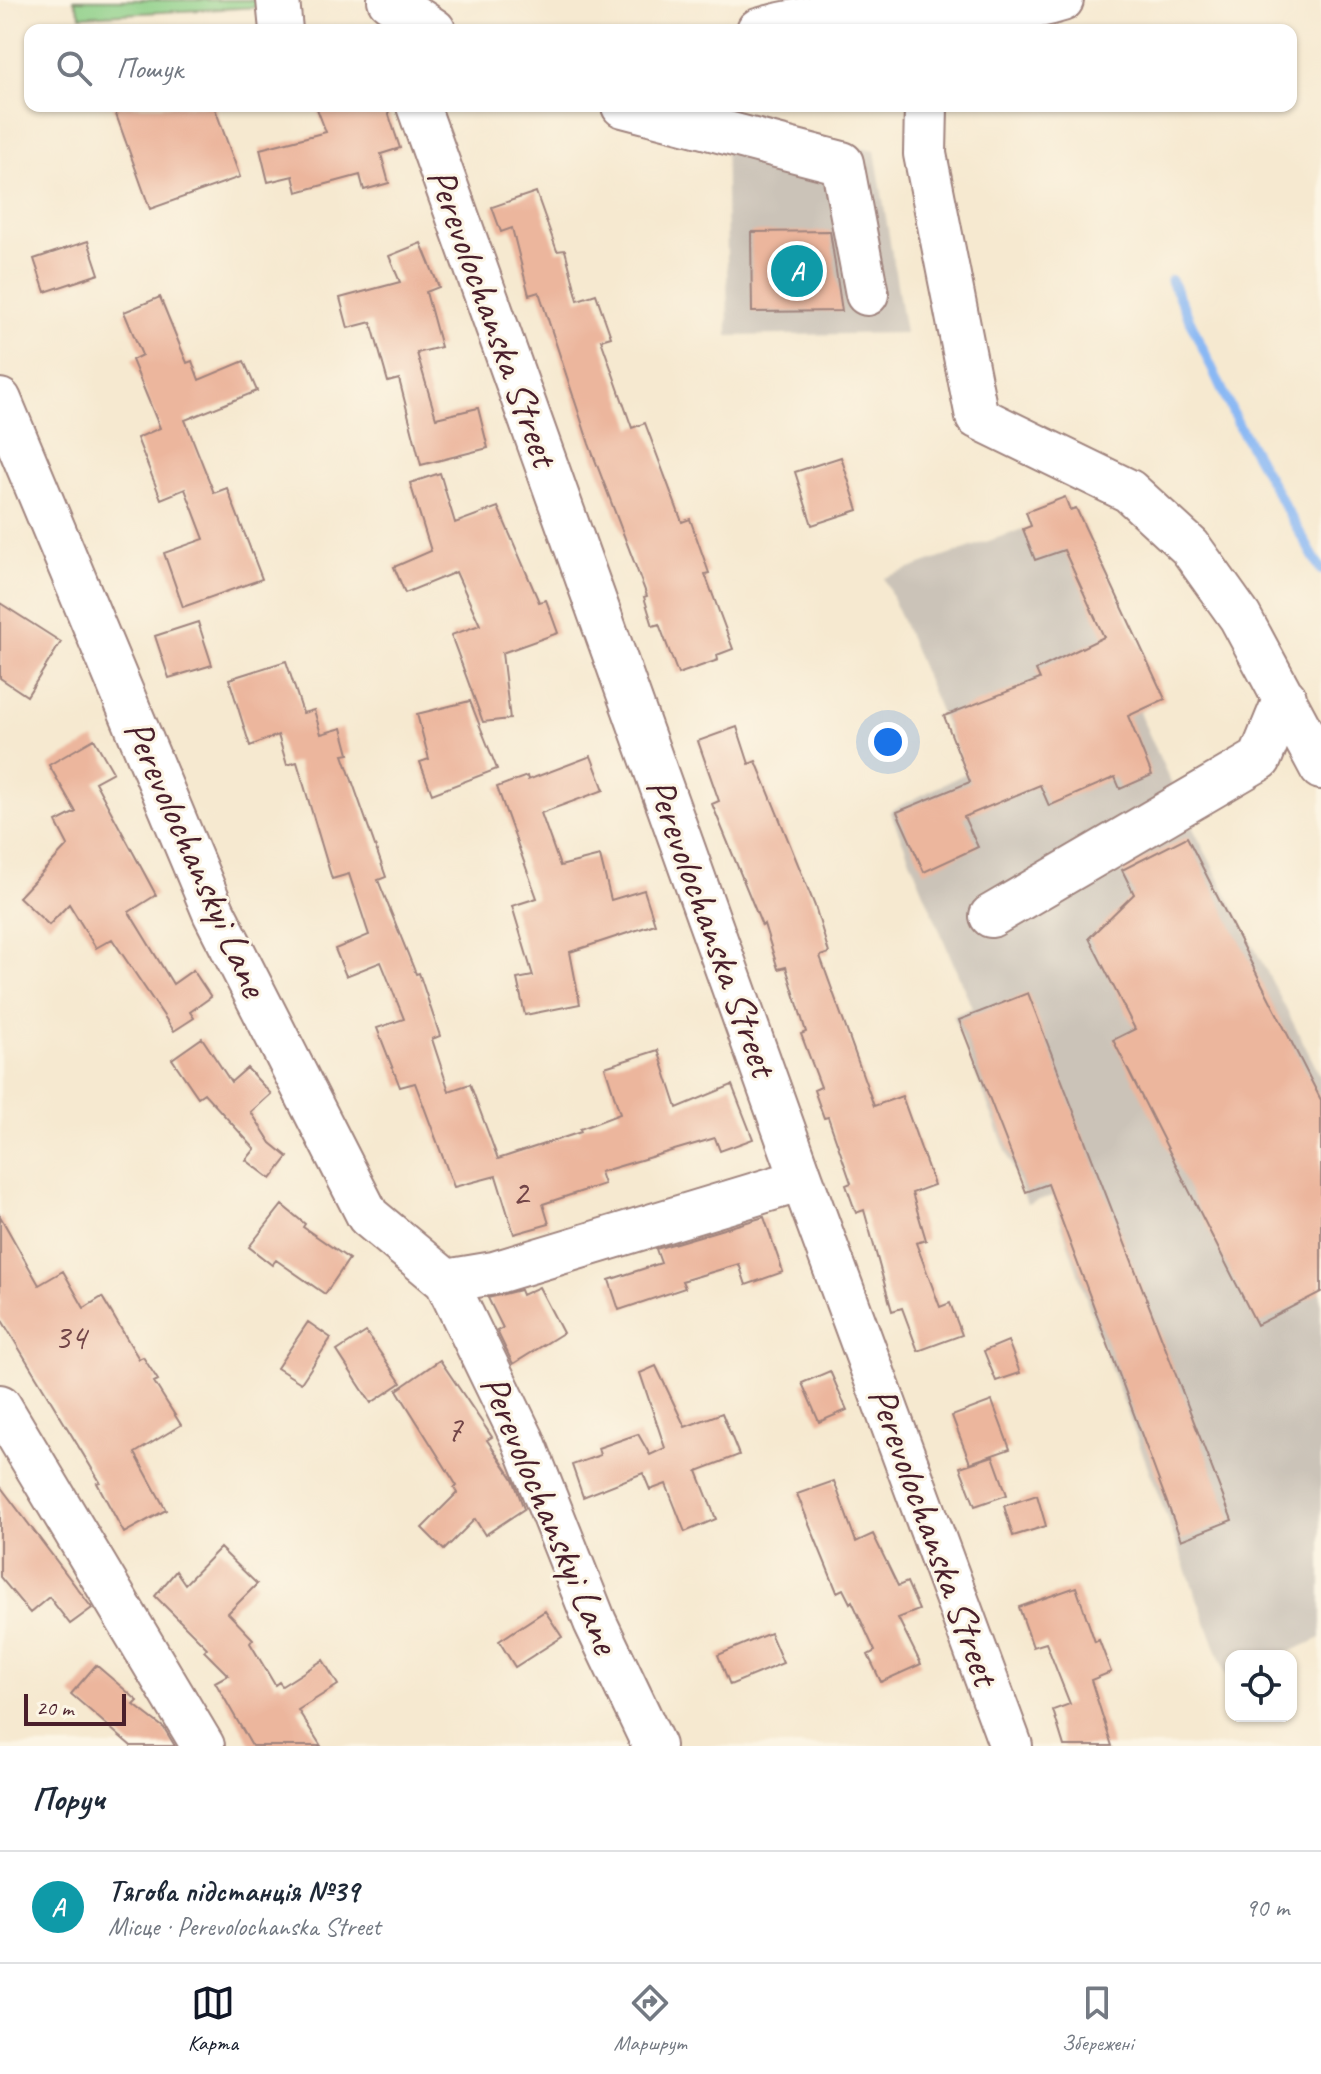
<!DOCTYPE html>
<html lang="uk">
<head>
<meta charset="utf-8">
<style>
  body { margin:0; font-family:Caveat,sans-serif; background:#f2f2f3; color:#1f2937 }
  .controls { position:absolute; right:24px; bottom:24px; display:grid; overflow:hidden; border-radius:16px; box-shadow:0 2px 6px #0004 }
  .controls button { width:72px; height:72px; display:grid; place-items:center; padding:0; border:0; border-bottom:2px solid #e0e1e3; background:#fff; color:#1f2937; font:40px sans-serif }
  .scale { position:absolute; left:24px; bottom:20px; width:102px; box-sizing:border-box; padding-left:8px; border:4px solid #4a1f2b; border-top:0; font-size:22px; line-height:28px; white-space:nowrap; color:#4a1f2b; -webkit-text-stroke:6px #fcf5e5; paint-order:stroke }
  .you { position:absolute; left:888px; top:742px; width:28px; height:28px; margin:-20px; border:6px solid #fff; border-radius:50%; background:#1a73e8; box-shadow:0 0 0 12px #1a73e833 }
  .badge { display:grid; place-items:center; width:52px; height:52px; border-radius:50%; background:#111827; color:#fff; font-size:26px; font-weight:700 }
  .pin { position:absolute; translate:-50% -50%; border:4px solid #fff; box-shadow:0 2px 8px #0006 }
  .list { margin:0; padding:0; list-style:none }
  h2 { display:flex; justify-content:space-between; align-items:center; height:104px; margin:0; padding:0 32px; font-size:34px }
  h2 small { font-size:26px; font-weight:400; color:#747a83 }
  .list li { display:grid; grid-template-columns:52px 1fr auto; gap:24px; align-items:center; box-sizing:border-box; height:112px; padding:0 32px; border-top:2px solid #e0e1e3 }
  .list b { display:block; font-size:30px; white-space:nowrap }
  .list p { margin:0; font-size:26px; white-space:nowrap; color:#747a83 }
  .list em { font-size:26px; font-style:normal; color:#747a83 }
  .icon { flex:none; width:44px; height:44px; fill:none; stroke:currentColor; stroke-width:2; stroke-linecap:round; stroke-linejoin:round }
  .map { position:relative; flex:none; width:1321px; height:1746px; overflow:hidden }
  .search { position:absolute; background:#fff; box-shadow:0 2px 6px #0004; left:24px; right:24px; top:24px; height:88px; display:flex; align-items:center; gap:20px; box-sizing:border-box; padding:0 28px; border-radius:16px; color:#747a83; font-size:30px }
  .sheet { height:216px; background:#fff }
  nav { display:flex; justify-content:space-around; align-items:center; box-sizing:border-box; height:112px; border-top:2px solid #e0e1e3; background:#fff; font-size:22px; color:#747a83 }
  nav a { display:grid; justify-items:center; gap:4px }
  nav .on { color:#111827 }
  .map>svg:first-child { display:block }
  .industrial { fill:#cbc3b8 }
  .green { fill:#8dcf88; stroke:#6c775a; stroke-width:2 }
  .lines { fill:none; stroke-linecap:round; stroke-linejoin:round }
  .stream { stroke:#89b8f4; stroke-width:10 }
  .building { fill:#ecb69d }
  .minor-casing { stroke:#a0847e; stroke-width:46 }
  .minor { stroke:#fff; stroke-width:42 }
  .labels { text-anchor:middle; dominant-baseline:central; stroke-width:6; stroke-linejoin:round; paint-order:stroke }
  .number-label { font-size:36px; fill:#724548 }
  .street-label { font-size:40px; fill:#4a1f2b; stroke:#fcf5e5 }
</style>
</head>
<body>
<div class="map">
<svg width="1321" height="1746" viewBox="0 0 1321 1746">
  <rect width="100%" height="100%" fill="#fcf5e5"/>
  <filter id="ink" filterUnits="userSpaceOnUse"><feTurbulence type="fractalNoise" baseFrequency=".0125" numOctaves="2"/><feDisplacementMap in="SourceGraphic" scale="16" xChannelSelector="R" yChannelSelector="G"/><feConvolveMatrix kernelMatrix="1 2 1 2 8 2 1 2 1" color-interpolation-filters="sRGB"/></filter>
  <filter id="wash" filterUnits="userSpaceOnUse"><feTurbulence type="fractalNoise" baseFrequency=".006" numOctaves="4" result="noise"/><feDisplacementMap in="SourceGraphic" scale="32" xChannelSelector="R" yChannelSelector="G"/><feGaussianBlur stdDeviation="1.8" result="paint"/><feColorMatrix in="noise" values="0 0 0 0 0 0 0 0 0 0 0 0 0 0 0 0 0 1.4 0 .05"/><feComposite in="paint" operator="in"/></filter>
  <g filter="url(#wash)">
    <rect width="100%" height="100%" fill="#f6e9d0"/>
    <path class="industrial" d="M 725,116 L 875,151 L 905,333 L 728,336 Z
      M 1065,497 L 1070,510 L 1076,508 L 1165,699 L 1139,712 L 1181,805 L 1321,1077 L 1321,1638 L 1281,1656 L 1231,1656 L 1229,1683 L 1102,1345 L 1052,1196 L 1027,1204 L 953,1016 L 972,1008 L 890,811 L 966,773 L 884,578 L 1031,526 L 1026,512 Z"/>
    <path class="green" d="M 74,0 L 261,0 L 260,7 L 81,16 Z"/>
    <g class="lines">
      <path class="stream" d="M 1171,280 L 1239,426 L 1321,570"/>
    </g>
    <g id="blocks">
      <path class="building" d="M 113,106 L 214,106 L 240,177 L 150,209 Z
        M 316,106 L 386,106 L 400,148 L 381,154 L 389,183 L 364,190 L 360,175 L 297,192 L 293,176 L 268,182 L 260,149 L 326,132 Z
        M 536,192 L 557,251 L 565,250 L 578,300 L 596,294 L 611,337 L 601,340 L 632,428 L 645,423 L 682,522 L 690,519 L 709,573 L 705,574 L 733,649 L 717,655 L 718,660 L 678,674 L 659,624 L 653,626 L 644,597 L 647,596 L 589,444 L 539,292 L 529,295 L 512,228 L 501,232 L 492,207 Z
        M 830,231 L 842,311 L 752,312 L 751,232 Z
        M 88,241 L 99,274 L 45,292 L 34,259 Z
        M 421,243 L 439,287 L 426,292 L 441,347 L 417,353 L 436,418 L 478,408 L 488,448 L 421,465 L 399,379 L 388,382 L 371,322 L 348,328 L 340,298 L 400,282 L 389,256 Z
        M 160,297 L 187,363 L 192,361 L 199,380 L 244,361 L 257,391 L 185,420 L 214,493 L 227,488 L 262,579 L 183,607 L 164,553 L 204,539 L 185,489 L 161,499 L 137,438 L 160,428 L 132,360 L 142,355 L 124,312 Z
        M 841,457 L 858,510 L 812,525 L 795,472 Z
        M 440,473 L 455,523 L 498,507 L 539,602 L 546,600 L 558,633 L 502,653 L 510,719 L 483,722 L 451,635 L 480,625 L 456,572 L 405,593 L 394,567 L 431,551 L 410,483 Z
        M 1065,497 L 1070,510 L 1076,508 L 1165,699 L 1128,716 L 1152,775 L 1120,789 L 1115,777 L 1049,806 L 1040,785 L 964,817 L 978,847 L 924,872 L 897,812 L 970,782 L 944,716 L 1040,679 L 1036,670 L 1104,637 L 1064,550 L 1035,560 L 1023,529 L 1031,526 L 1026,512 Z
        M 0,603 L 61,642 L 27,696 L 0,678 Z
        M 198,622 L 212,665 L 169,678 L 155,636 Z
        M 286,661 L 303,713 L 314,710 L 321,734 L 342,728 L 349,754 L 343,755 L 386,877 L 378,880 L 416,974 L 419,973 L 440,1036 L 432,1039 L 449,1091 L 470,1084 L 498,1159 L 581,1132 L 580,1129 L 620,1114 L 605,1067 L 658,1050 L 677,1108 L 732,1085 L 753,1139 L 720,1151 L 715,1138 L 600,1172 L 604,1184 L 543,1204 L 549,1224 L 514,1234 L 496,1176 L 454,1187 L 415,1083 L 400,1087 L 377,1028 L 404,1019 L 381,962 L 346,976 L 335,949 L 369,935 L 349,874 L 332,879 L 297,762 L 287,765 L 278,735 L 250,746 L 229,679 Z
        M 470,701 L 497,769 L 432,794 L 420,762 L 429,759 L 417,714 Z
        M 737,727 L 749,764 L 756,761 L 815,906 L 829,953 L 820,956 L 874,1106 L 902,1096 L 934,1185 L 912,1193 L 926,1240 L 916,1243 L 940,1307 L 950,1303 L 962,1335 L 918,1351 L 902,1308 L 892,1311 L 864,1210 L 856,1213 L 846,1185 L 851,1183 L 828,1117 L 824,1118 L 814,1090 L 821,1087 L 801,1034 L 806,1032 L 786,967 L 778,969 L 764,924 L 762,926 L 712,804 L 719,801 L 698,741 Z
        M 94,739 L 113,772 L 95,782 L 156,895 L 129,912 L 173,984 L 193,970 L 211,997 L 190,1012 L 194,1018 L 174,1031 L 112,939 L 96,948 L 69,904 L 49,925 L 19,897 L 68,845 L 56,822 L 76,812 L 49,765 Z
        M 591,756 L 604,790 L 541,813 L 560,866 L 600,856 L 611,900 L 644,890 L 655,924 L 570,952 L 580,1004 L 525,1015 L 517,979 L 533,976 L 512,906 L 537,898 L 497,787 L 527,776 L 528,780 Z
        M 1187,837 L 1321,1100 L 1321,1292 L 1257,1325 L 1113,1040 L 1135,1029 L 1089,938 L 1134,894 L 1122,870 Z
        M 1028,993 L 1232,1520 L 1181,1540 L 1048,1184 L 1026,1192 L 959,1020 Z
        M 202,1038 L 231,1082 L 247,1068 L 271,1094 L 251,1112 L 271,1143 L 288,1157 L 271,1179 L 246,1160 L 255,1149 L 204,1093 L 198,1097 L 172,1059 Z
        M 282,1205 L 305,1224 L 303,1227 L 349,1259 L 325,1294 L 276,1260 L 272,1265 L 249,1247 Z
        M 0,1216 L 39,1285 L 63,1271 L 84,1308 L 102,1297 L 139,1359 L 143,1357 L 158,1380 L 154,1382 L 181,1425 L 135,1453 L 166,1510 L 124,1533 L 97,1483 L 100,1482 L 0,1317 Z
        M 764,1217 L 783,1272 L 746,1285 L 739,1264 L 682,1281 L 685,1288 L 619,1310 L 609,1280 L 661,1263 L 656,1249 Z
        M 539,1287 L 563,1333 L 513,1364 L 497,1331 L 503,1328 L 488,1298 L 520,1290 L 522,1295 Z
        M 308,1322 L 331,1338 L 301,1383 L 277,1368 Z
        M 366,1332 L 401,1383 L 371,1403 L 337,1351 Z
        M 1008,1341 L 1020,1373 L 996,1381 L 984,1351 Z
        M 440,1360 L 492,1437 L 487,1440 L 513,1479 L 524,1509 L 485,1535 L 475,1519 L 444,1550 L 422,1528 L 457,1493 L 454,1488 L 457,1486 L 397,1390 Z
        M 656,1366 L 685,1427 L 722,1413 L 739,1455 L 697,1471 L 716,1519 L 685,1532 L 666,1484 L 650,1490 L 643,1473 L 583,1497 L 572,1465 L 600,1455 L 598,1448 L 638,1434 L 650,1455 L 665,1448 L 640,1373 Z
        M 830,1371 L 847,1410 L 819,1422 L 802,1383 Z
        M 992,1401 L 1010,1449 L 970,1463 L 952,1416 Z
        M 993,1456 L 1007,1495 L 975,1506 L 960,1467 Z
        M 834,1481 L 856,1542 L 873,1534 L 898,1586 L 907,1582 L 919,1610 L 898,1618 L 921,1664 L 881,1682 L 868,1655 L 875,1651 L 852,1601 L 850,1603 L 843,1589 L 837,1592 L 797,1494 Z
        M 0,1486 L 92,1608 L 70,1624 L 49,1597 L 30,1613 L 0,1577 Z
        M 1037,1495 L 1046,1526 L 1013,1536 L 1004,1506 Z
        M 220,1548 L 257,1584 L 228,1613 L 253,1639 L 250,1643 L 275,1685 L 279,1682 L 282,1686 L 323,1660 L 338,1685 L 298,1710 L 321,1746 L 252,1746 L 215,1682 L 228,1675 L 204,1651 L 207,1648 L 155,1596 L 176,1571 L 185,1584 Z
        M 1076,1587 L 1095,1642 L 1099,1640 L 1111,1672 L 1091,1680 L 1112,1746 L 1064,1746 L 1053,1710 L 1070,1704 L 1046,1643 L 1033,1647 L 1019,1607 Z
        M 545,1611 L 562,1637 L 515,1667 L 499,1641 Z
        M 770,1633 L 783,1663 L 730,1685 L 718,1655 Z
        M 96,1665 L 138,1701 L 134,1705 L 164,1728 L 175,1746 L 131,1746 L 71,1694 Z"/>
    </g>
  </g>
  <g filter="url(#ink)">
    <use href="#blocks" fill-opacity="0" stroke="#a0847e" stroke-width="2"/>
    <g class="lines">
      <g class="minor-casing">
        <path id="minor" d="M 278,0 L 281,30
          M 389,0 L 434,30
          M 758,30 C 799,18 842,12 885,11 C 943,10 1007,18 1062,0
          M 418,106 L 802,1180 L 1011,1746
          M 623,106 L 842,163 L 867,294
          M 926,106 L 925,154 L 977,417 L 1129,491 L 1190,547 L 1240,617 L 1321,768
          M 0,400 L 214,913 L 368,1216 L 446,1281 L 523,1440 L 595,1622 L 654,1746
          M 991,916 L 1260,759 L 1285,698
          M 446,1281 L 494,1273 L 802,1180
          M 0,1406 L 203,1746"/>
      </g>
      <use href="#minor" class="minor"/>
    </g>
  </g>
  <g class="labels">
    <g class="number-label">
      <text x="520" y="1193">2</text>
      <text x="70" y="1337">34</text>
      <text x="454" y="1429">7</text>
    </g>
    <g class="street-label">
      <text transform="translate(493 317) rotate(70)">Perevolochanska Street</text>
      <text transform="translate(196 858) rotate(66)">Perevolochanskyi Lane</text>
      <text transform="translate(712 927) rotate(70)">Perevolochanska Street</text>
      <text transform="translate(550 1514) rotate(67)">Perevolochanskyi Lane</text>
      <text transform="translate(934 1536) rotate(70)">Perevolochanska Street</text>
    </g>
  </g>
</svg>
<div class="controls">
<button><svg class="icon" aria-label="locate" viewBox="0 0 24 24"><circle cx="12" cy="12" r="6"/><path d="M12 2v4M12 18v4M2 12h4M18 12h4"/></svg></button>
</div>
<div class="scale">20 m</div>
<div class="you"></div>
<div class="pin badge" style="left:797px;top:271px;background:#0f9aa8">A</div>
<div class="search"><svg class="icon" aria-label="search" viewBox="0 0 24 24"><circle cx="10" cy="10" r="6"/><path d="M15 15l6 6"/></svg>Пошук</div>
</div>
<section class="sheet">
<h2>Поруч<small></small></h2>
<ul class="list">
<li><span class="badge" style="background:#0f9aa8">A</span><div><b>Тягова пiдстанцiя №39</b><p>Місце · Perevolochanska Street</p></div><em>90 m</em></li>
</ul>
</section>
<nav>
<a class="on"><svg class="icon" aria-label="map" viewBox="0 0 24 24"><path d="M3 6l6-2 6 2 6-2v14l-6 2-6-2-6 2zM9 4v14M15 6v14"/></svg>Карта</a>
<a><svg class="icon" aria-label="directions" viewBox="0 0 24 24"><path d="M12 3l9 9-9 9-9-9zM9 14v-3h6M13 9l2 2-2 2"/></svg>Маршрут</a>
<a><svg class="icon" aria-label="saved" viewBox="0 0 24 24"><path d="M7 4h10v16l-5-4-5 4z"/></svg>Збережені</a>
</nav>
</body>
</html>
